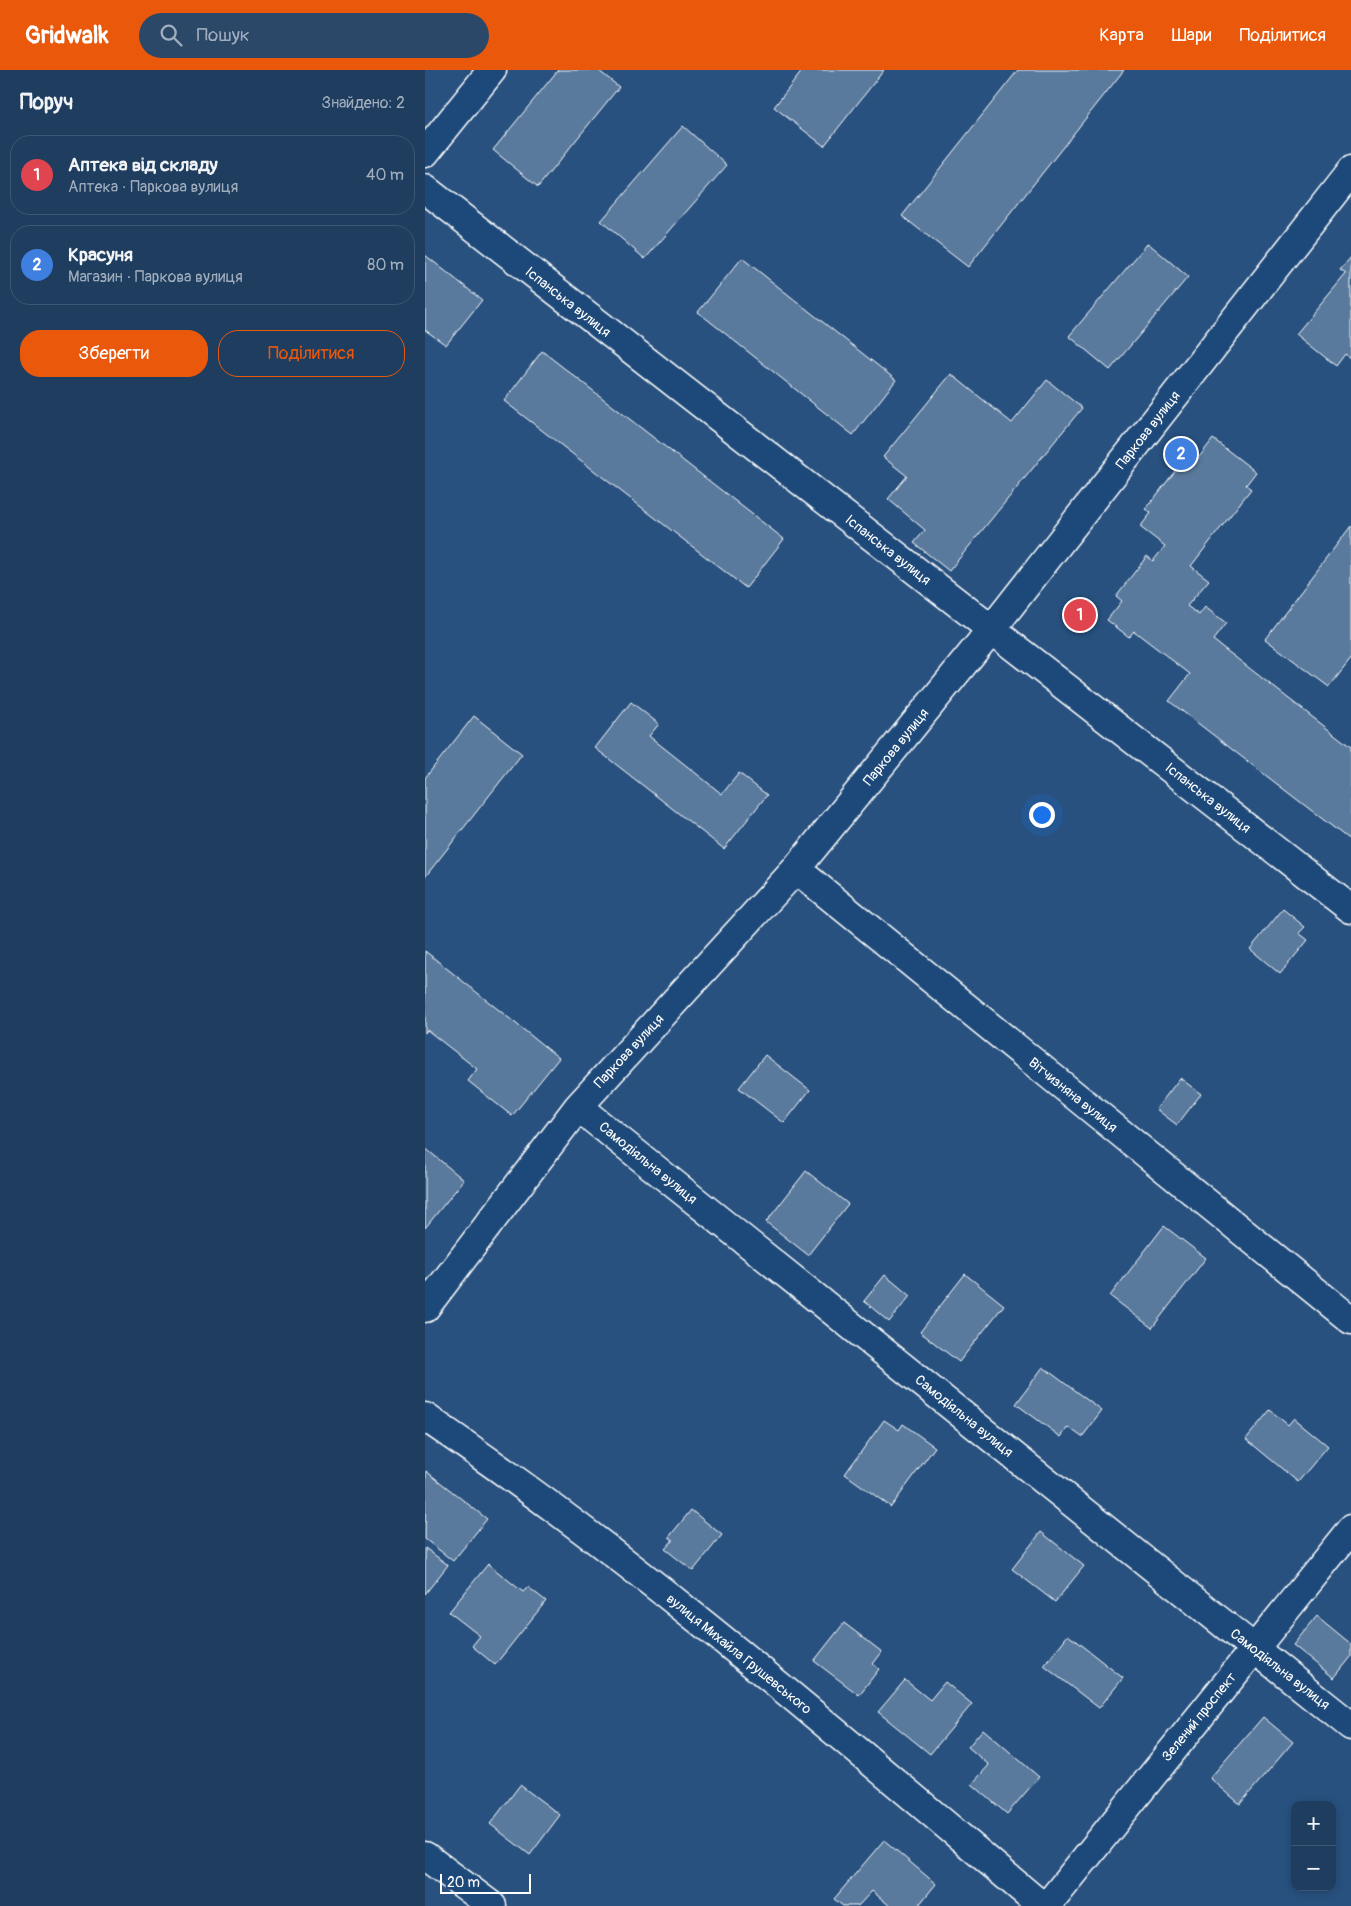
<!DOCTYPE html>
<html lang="uk">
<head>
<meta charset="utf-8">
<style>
  body { margin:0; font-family:Pangolin,sans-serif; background:#2b4868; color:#f1f3f6 }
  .controls { position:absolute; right:15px; bottom:15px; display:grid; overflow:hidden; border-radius:10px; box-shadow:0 2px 8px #0003 }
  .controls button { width:45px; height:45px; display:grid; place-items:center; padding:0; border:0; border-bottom:1px solid #3c5674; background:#1e3d5f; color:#f1f3f6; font:25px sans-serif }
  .scale { position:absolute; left:15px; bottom:12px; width:91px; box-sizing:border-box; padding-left:5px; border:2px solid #fff; border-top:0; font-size:14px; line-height:18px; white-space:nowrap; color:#fff; -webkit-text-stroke:4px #1f4a7a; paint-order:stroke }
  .you { position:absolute; left:616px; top:744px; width:18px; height:18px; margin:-12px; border:4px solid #fff; border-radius:50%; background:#1a73e8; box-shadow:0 0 0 8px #1a73e833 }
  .badge { display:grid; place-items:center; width:32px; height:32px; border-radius:50%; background:#ea580c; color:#fff; font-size:16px; font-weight:700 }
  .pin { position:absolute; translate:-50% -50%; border:2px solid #fff; box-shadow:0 1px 5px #0006 }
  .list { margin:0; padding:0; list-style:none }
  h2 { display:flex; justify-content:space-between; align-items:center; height:65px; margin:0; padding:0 20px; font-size:21px }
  h2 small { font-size:16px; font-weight:400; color:#a1aebd }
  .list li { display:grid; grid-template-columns:32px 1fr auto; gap:15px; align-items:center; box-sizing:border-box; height:80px; margin:0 10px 10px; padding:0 10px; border:1px solid #3c5674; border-radius:20px }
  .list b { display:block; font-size:19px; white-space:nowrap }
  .list p { margin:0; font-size:16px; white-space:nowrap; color:#a1aebd }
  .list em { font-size:16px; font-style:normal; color:#a1aebd }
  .actions { display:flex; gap:10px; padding:15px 20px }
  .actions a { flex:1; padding:11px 0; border:1px solid #ea580c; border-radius:20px; text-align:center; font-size:18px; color:#ea580c }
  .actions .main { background:#ea580c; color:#fff }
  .icon { flex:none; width:28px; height:28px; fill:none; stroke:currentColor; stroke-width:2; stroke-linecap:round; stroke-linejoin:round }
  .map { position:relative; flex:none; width:926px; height:1836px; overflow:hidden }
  header { display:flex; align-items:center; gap:30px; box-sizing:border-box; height:70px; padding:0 25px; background:#ea580c; color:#fff }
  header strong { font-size:24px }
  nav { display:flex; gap:28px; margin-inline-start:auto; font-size:18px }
  .search { width:350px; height:45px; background:#2b4868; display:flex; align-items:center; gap:12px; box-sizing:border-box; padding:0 18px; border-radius:28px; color:#a1aebd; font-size:19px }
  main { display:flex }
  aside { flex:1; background:#1e3d5f }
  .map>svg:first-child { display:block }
  .building { fill:#5a7a9d; stroke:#fff }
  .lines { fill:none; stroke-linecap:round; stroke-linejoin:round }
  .street-casing { stroke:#fff; stroke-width:31 }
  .primary-casing { stroke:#fff; stroke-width:31 }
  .street { stroke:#1f4a7a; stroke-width:28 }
  .primary { stroke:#1f4a7a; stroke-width:28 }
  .labels { text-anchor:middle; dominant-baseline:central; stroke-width:4; stroke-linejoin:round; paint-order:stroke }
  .street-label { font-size:14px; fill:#fff; stroke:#1f4a7a }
</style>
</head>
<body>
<header>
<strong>Gridwalk</strong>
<div class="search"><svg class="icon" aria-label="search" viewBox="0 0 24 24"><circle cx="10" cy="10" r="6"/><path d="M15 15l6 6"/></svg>Пошук</div>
<nav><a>Карта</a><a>Шари</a><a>Поділитися</a></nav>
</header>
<main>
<aside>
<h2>Поруч<small>Знайдено: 2</small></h2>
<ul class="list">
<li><span class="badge" style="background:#e0444e">1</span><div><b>Аптека від складу</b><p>Аптека · Паркова вулиця</p></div><em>40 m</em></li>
<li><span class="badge" style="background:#3f7fe0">2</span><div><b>Красуня</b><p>Магазин · Паркова вулиця</p></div><em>80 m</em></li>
</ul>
<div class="actions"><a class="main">Зберегти</a><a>Поділитися</a></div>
</aside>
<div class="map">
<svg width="926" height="1836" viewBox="0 0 926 1836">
  <rect width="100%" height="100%" fill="#28517f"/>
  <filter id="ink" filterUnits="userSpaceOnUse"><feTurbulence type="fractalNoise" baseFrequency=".02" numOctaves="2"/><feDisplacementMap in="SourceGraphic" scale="10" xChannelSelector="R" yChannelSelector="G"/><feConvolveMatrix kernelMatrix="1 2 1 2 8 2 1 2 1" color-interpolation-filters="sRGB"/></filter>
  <g filter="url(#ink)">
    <path class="building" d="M 133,0 L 173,0 L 194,17 L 113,117 L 68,80 Z
      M 378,0 L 459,0 L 399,76 L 349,37 Z
      M 593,0 L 699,0 L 543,197 L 477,146 Z
      M 258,56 L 302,95 L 220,189 L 176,151 Z
      M 723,173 L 763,207 L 685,300 L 644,266 Z
      M 0,185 L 57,230 L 21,275 L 0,260 Z
      M 926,187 L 926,289 L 920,284 L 911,296 L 871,264 L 921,204 L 915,200 Z
      M 317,188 L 471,310 L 428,365 L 273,242 Z
      M 117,281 L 359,469 L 321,518 L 79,331 Z
      M 526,304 L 587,353 L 622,310 L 657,338 L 524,501 L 489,473 L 500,460 L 463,429 L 482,406 L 458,387 Z
      M 788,369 L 831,402 L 821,415 L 826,419 L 766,496 L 784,510 L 762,536 L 774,545 L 780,537 L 801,553 L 788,570 L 926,677 L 926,771 L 744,631 L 765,604 L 709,561 L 704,567 L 682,550 L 697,531 L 691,526 L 722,486 L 728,491 L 740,476 L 715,457 L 726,443 L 721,439 L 760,388 L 768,395 Z
      M 926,456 L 926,589 L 904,617 L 840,569 Z
      M 206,632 L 234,654 L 224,666 L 297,724 L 314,703 L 342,725 L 299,779 L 170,678 Z
      M 49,646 L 97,684 L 0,807 L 0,708 Z
      M 858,839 L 880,857 L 874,863 L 883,870 L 855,904 L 825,879 Z
      M 0,881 L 134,988 L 87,1046 L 43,1011 L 52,999 L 2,960 L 0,963 Z
      M 340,985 L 385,1020 L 359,1053 L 314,1018 Z
      M 755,1008 L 776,1024 L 752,1055 L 731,1039 Z
      M 0,1078 L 39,1110 L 0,1158 Z
      M 381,1101 L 423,1134 L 383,1185 L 341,1152 Z
      M 739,1156 L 781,1188 L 727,1258 L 685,1226 Z
      M 540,1204 L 579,1235 L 534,1292 L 495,1262 Z
      M 460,1205 L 485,1226 L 464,1252 L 439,1231 Z
      M 618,1297 L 677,1341 L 657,1367 L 643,1357 L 636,1367 L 591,1334 Z
      M 845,1340 L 863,1355 L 869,1348 L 903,1376 L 873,1412 L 821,1369 Z
      M 459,1350 L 474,1360 L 478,1354 L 510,1377 L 466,1437 L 420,1404 Z
      M 1,1401 L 62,1449 L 28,1491 L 0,1469 Z
      M 266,1440 L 297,1465 L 268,1501 L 240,1479 L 248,1470 L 244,1467 Z
      M 616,1462 L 659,1496 L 630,1532 L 587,1499 Z
      M 0,1478 L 23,1495 L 0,1524 Z
      M 63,1494 L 98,1522 L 103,1517 L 121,1531 L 70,1595 L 47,1576 L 55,1566 L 24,1542 Z
      M 892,1546 L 926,1574 L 926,1587 L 909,1608 L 868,1575 Z
      M 419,1553 L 457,1582 L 448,1594 L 454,1599 L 434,1625 L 389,1591 Z
      M 643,1565 L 698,1608 L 674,1638 L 619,1596 Z
      M 480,1610 L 505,1630 L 520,1612 L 547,1634 L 505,1684 L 453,1642 Z
      M 838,1647 L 868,1672 L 815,1734 L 785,1708 Z
      M 558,1659 L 614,1707 L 582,1744 L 547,1714 L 564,1695 L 543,1677 Z
      M 95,1715 L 135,1745 L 105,1785 L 65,1754 Z
      M 459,1770 L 511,1814 L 493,1836 L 465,1836 L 447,1821 L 433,1836 L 418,1836 L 409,1829 Z"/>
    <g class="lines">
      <g class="street-casing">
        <path id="street" d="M 0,83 L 67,0
          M 0,119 L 926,839
          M 371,799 L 926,1250
          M 153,1037 L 926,1656
          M 0,1238 L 153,1037 L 371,799 L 566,560 L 926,101
          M 0,1786 L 67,1836
          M 622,1836 L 926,1459"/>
      </g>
      <g class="primary-casing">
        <path id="primary" d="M 0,1347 C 218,1494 416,1667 617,1836"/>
      </g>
      <use href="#street" class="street"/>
      <use href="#primary" class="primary"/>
    </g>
  </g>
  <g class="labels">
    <g class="street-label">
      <text transform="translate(143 232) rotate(38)">Іспанська вулиця</text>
      <text transform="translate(723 360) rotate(-52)">Паркова вулиця</text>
      <text transform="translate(463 480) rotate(38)">Іспанська вулиця</text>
      <text transform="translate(471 677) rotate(-51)">Паркова вулиця</text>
      <text transform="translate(783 728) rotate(38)">Іспанська вулиця</text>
      <text transform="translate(204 981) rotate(-47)">Паркова вулиця</text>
      <text transform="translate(648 1025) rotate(39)">Вітчизняна вулиця</text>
      <text transform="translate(223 1093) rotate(39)">Самодіяльна вулиця</text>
      <text transform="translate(539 1346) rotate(39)">Самодіяльна вулиця</text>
      <text transform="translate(314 1584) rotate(39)">вулиця Михайла Грушевського</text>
      <text transform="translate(855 1599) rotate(38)">Самодіяльна вулиця</text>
      <text transform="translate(774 1647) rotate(-51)">Зелений проспект</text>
    </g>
  </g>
</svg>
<div class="controls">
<button>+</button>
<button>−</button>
</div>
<div class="scale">20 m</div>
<div class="you"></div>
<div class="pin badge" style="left:655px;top:545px;background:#e0444e">1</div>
<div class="pin badge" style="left:756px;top:384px;background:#3f7fe0">2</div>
</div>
</main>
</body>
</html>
